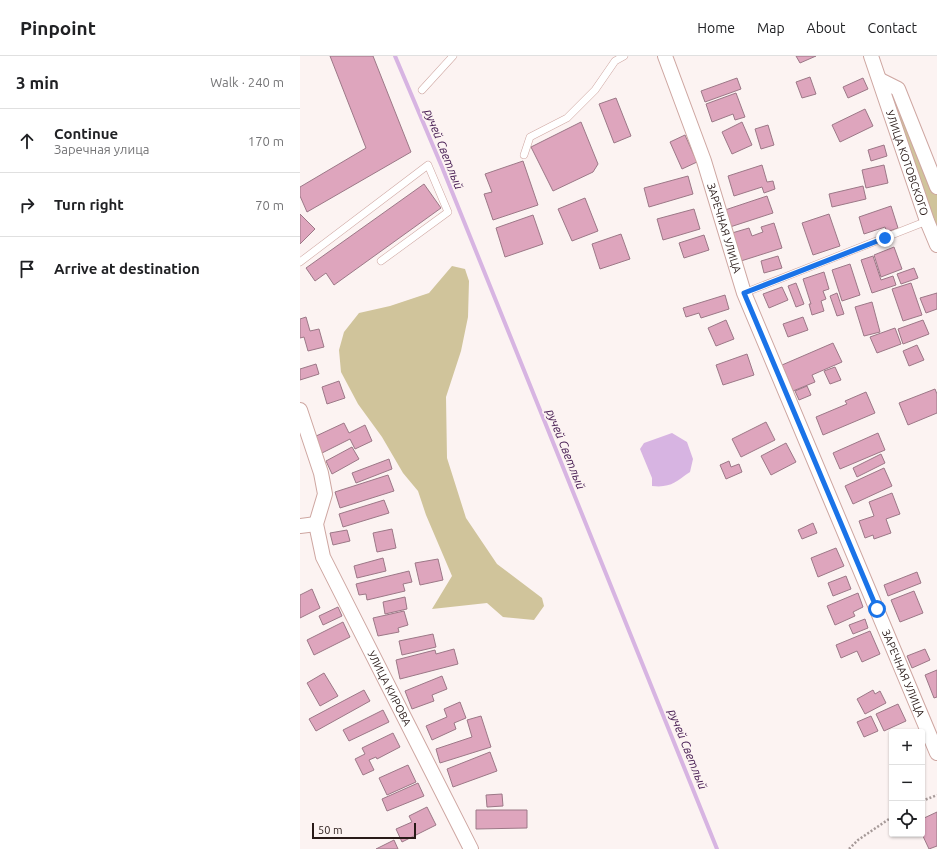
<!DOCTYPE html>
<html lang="en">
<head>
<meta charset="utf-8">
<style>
  body { margin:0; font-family:Ubuntu,sans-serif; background:#f2f2f2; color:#202124 }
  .controls { position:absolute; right:12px; bottom:12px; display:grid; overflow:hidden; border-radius:4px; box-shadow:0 1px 3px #0004 }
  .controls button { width:36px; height:36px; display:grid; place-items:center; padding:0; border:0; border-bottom:1px solid #e0e0e0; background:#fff; color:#202124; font:20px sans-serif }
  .scale { position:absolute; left:12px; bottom:10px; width:104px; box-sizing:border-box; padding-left:4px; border:2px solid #291a18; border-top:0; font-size:11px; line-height:14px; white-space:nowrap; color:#291a18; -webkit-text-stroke:3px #fcf3f2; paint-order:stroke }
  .stop { position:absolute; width:12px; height:12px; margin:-9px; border:3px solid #1a73e8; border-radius:50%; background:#fff }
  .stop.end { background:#1a73e8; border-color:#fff; box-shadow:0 1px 4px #0008 }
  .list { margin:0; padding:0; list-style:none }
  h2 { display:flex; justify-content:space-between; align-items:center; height:52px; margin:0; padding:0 16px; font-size:17px }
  h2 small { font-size:13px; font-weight:400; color:#757577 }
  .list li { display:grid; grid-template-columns:26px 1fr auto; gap:12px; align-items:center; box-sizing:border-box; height:64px; padding:0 16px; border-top:1px solid #e0e0e0 }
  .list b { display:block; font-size:15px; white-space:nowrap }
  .list p { margin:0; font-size:13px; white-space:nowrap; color:#757577 }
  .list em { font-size:13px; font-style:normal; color:#757577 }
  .icon { flex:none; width:22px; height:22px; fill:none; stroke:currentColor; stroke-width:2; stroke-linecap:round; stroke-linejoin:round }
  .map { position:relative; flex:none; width:637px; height:793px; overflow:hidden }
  header { display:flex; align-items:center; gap:24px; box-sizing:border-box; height:56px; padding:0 20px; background:#fff; border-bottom:1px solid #e0e0e0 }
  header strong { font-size:19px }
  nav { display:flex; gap:22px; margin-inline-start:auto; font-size:14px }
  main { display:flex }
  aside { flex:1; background:#fff }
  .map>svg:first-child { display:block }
  .green { fill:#d0c49b }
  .water { fill:#d7b4e2 }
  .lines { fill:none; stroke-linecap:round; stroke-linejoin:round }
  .stream { stroke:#d7b4e2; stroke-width:4 }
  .building { fill:#dea5bd; stroke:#9c7887 }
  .service-casing { stroke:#cea6a1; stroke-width:8 }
  .minor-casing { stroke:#cea6a1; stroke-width:16 }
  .path { stroke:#a69a99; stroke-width:2.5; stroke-dasharray:2 2; stroke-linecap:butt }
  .service { stroke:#fff; stroke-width:7 }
  .minor { stroke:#fff; stroke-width:14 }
  .route { stroke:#1a73e8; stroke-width:5 }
  .labels { text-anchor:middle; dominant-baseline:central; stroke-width:3.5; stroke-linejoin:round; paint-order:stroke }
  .street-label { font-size:11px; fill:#291a18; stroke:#fcf3f2 }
  .water-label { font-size:12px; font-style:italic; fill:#41164e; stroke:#fcf3f2 }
</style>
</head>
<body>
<header>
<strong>Pinpoint</strong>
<nav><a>Home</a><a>Map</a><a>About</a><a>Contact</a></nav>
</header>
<main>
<aside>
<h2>3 min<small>Walk · 240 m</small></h2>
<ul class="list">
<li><svg class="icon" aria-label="ahead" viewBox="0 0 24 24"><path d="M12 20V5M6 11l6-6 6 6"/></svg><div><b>Continue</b><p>Заречная улица</p></div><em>170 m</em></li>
<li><svg class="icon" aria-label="right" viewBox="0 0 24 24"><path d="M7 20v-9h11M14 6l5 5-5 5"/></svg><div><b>Turn right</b></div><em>70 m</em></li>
<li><svg class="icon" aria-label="arrive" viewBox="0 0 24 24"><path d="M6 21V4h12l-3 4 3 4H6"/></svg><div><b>Arrive at destination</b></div></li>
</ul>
</aside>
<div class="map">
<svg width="637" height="793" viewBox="0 0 637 793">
  <rect width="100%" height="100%" fill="#fcf3f2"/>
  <path class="green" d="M 580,24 L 598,33 L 637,127 L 637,189 Z
    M 152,210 L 165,213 L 169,225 L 168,261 L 161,295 L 146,341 L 147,402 L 166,462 L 197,508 L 242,542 L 244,550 L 234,564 L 203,561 L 187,547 L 132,553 L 152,520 L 126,459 L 118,435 L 103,417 L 82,381 L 58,348 L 41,316 L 39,294 L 44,276 L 59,257 L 90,250 L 129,237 Z"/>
  <path class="water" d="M 372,377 L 387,386 L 393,403 L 390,416 C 375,426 371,432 352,430 L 352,422 L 340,393 L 344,387 Z"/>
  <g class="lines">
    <path class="stream" d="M 95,0 L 142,111 L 417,793"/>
  </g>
  <path class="building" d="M 30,0 L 73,0 L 111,96 L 7,156 L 0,140 L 0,131 L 66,92 Z
    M 496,0 L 516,0 L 500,7 Z
    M 510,21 L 516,38 L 502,42 L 496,26 Z
    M 437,22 L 441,33 L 405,46 L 401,35 Z
    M 563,22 L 568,33 L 548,42 L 543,31 Z
    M 436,37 L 445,61 L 435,64 L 433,58 L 412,66 L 406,48 Z
    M 316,42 L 331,80 L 314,87 L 299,48 Z
    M 565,53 L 573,70 L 540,86 L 532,69 Z
    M 281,66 L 298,108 L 293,116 L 253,135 L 231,91 Z
    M 442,66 L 452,89 L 432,98 L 422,76 Z
    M 468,69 L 474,89 L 461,93 L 455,73 Z
    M 385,79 L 397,106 L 382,113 L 370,86 Z
    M 584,89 L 587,100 L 571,105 L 568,94 Z
    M 223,105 L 238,149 L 193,164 L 184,138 L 192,136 L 185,118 Z
    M 462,109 L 467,126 L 473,125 L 475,133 L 464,137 L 462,131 L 434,140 L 428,120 Z
    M 584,109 L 588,127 L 566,132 L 562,114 Z
    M 388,120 L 393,138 L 349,151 L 344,132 Z
    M 124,128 L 141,152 L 34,229 L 26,217 L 15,225 L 6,212 Z
    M 563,130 L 566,143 L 532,151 L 529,138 Z
    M 467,140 L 473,157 L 430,171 L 425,154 Z
    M 285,142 L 298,175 L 272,185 L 258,153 Z
    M 591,150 L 598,172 L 587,176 L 585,171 L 564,178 L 559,161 Z
    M 394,153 L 400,173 L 363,184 L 357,163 Z
    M 0,158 L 15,173 L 0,188 Z
    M 529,158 L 540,190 L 513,199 L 502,167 Z
    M 233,159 L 243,188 L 205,201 L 196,172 Z
    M 474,167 L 482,192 L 441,205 L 432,177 L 449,172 L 452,180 L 463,176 L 461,171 Z
    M 321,178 L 330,203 L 300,213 L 292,188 Z
    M 404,179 L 409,194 L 384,202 L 379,187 Z
    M 594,191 L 602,213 L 581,221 L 574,199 Z
    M 478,200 L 482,212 L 464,217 L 461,205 Z
    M 573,200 L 581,224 L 593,220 L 596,229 L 572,237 L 561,204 Z
    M 550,208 L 560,239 L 542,245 L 532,214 Z
    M 614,212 L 618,222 L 601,228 L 597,218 Z
    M 524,216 L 529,233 L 523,235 L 526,243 L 521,245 L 524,255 L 512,259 L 509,248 L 511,248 L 503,223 Z
    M 496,227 L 504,248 L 496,251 L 488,230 Z
    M 611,227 L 622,259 L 603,265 L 592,233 Z
    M 482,231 L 488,244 L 469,252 L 463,238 Z
    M 537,237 L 544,258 L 537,260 L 530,240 Z
    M 637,237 L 637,253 L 626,257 L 620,242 Z
    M 425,239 L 429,253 L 401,262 L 399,257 L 386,261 L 383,252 Z
    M 572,246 L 580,276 L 564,280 L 555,251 Z
    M 6,261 L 10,275 L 19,273 L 24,291 L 8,295 L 4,281 L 0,282 L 0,263 Z
    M 503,261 L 508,274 L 488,281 L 483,268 Z
    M 426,264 L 434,283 L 416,290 L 408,272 Z
    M 623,264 L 629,278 L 603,288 L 598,273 Z
    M 595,272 L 601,288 L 577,297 L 570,281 Z
    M 533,287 L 542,306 L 512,319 L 515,326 L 493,335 L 482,309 Z
    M 617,289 L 624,304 L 609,310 L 603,295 Z
    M 447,298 L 454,319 L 423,329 L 416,309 Z
    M 16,308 L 19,318 L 0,324 L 0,313 Z
    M 535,311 L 541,324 L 530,328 L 524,315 Z
    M 39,325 L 45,342 L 27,348 L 22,331 Z
    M 507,330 L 511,339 L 499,344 L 495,335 Z
    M 635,333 L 637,338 L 637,357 L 608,369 L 599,347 Z
    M 566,336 L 575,357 L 523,379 L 516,361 L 547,348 L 545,345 Z
    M 466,366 L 475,384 L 441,401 L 432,383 Z
    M 44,367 L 49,377 L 65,369 L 72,385 L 55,393 L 50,383 L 22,397 L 14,381 Z
    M 578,377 L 585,394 L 540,413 L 533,397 Z
    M 486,387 L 496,406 L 471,419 L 461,400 Z
    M 52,391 L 59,403 L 32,418 L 26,405 Z
    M 581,398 L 585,407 L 557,421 L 553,412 Z
    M 89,403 L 92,413 L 56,427 L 52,417 Z
    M 429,405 L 431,411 L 439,408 L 442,416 L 426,423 L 420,409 Z
    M 584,412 L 592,430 L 553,448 L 545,430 Z
    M 88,419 L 94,435 L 40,452 L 35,436 Z
    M 592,437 L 600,458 L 586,463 L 591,477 L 574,483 L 573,479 L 565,482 L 559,465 L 574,460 L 569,446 Z
    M 84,444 L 89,457 L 43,471 L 39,458 Z
    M 513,467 L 517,477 L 502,483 L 498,474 Z
    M 92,473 L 96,492 L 77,496 L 73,477 Z
    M 47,474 L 50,485 L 33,489 L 30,477 Z
    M 536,492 L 544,510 L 518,521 L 511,502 Z
    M 83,502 L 86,515 L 57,522 L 54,510 Z
    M 138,503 L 143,524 L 120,529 L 115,507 Z
    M 109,515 L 112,526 L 103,528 L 105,535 L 67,544 L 66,538 L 59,539 L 56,528 Z
    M 617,516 L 621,527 L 588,540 L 584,529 Z
    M 546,520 L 551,533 L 533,540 L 528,527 Z
    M 12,533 L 20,552 L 0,562 L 0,539 Z
    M 614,535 L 623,557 L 600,566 L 591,544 Z
    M 558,537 L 563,551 L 553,556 L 555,560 L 535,569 L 527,550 Z
    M 105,541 L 107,553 L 85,558 L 83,546 Z
    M 38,551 L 42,560 L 23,569 L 19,560 Z
    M 104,555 L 108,569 L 98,572 L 99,576 L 78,580 L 73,562 Z
    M 565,563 L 568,572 L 553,578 L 549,569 Z
    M 43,566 L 50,581 L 14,599 L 7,584 Z
    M 570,575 L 580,598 L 562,606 L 557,595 L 541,602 L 536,589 Z
    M 133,578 L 136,591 L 102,599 L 99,585 Z
    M 154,593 L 158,608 L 100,623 L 96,604 L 135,594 L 136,598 Z
    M 625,593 L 630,604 L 612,612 L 607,600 Z
    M 637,614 L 637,641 L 634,642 L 625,619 Z
    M 24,617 L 38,640 L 20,650 L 7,627 Z
    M 142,620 L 147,633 L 132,639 L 134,645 L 112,653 L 105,635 Z
    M 64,634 L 70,645 L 16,675 L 9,663 Z
    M 573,634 L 575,638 L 580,635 L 586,647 L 565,658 L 557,643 Z
    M 160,646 L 166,662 L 154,667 L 156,673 L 132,684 L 126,670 L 147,661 L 144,653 Z
    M 598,648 L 606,665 L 584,675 L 576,658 Z
    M 83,654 L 89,666 L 49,685 L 43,674 Z
    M 181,660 L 191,691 L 140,707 L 136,693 L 172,681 L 167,664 Z
    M 571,660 L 578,675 L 564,681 L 557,666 Z
    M 93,677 L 100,691 L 77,703 L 76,701 L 69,704 L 74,714 L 63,719 L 55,703 L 65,698 L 62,692 Z
    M 190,696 L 197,715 L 153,731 L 147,713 Z
    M 108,709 L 116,726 L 87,739 L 79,722 Z
    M 118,727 L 124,740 L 87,755 L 82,743 Z
    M 202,738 L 203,750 L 187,751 L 186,739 Z
    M 127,751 L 136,769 L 102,786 L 96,773 L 112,766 L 109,760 Z
    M 176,754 L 227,754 L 227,772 L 176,773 Z
    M 637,756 L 637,790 L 629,793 L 622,778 L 622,763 Z
    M 94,784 L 98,793 L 76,793 Z"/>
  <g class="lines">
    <g class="service-casing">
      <path id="service" d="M 122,34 L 153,0
        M 224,99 L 230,81 L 267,62 L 295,34 L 315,5 L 324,0
        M 0,206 L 128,109 L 148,156 L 81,205
        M 444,237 L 627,165"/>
    </g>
    <g class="minor-casing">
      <g id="minor">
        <path id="s1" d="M 365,0 L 404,105 L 444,237 L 637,697"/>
        <path id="s2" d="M 571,0 L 627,165 L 637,189"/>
        <path d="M 580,24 L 598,33 L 637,131"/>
        <path id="s3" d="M 0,354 L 21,417 L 25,438 L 16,468 L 23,501 L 171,793"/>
        <path d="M 0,470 L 16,468"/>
      </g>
    </g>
    <path class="path" d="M 622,745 L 637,739
      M 549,793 L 558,784 L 592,761"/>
    <use href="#service" class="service"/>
    <use href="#minor" class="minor"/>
  </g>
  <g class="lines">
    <path class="route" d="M 577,553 L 444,237 L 585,182"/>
  </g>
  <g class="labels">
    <g class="street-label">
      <text stroke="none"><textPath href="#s2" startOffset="113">УЛИЦА КОТОВСКОГО</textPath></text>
      <text stroke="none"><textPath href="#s1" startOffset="182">ЗАРЕЧНАЯ УЛИЦА</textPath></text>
      <text stroke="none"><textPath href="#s1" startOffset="662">ЗАРЕЧНАЯ УЛИЦА</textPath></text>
      <text stroke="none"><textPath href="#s3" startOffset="300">УЛИЦА КИРОВА</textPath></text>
    </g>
    <g class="water-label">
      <text transform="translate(144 93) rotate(68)">ручей Светлый</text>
      <text transform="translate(266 393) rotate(68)">ручей Светлый</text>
      <text transform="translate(388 693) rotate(68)">ручей Светлый</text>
    </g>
  </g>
</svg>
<div class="controls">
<button>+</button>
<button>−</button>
<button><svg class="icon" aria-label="locate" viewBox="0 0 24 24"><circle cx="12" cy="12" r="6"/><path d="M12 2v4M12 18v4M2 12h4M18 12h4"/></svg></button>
</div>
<div class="scale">50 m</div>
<div class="stop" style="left:577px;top:553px"></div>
<div class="stop end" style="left:585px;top:182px"></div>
</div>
</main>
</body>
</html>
